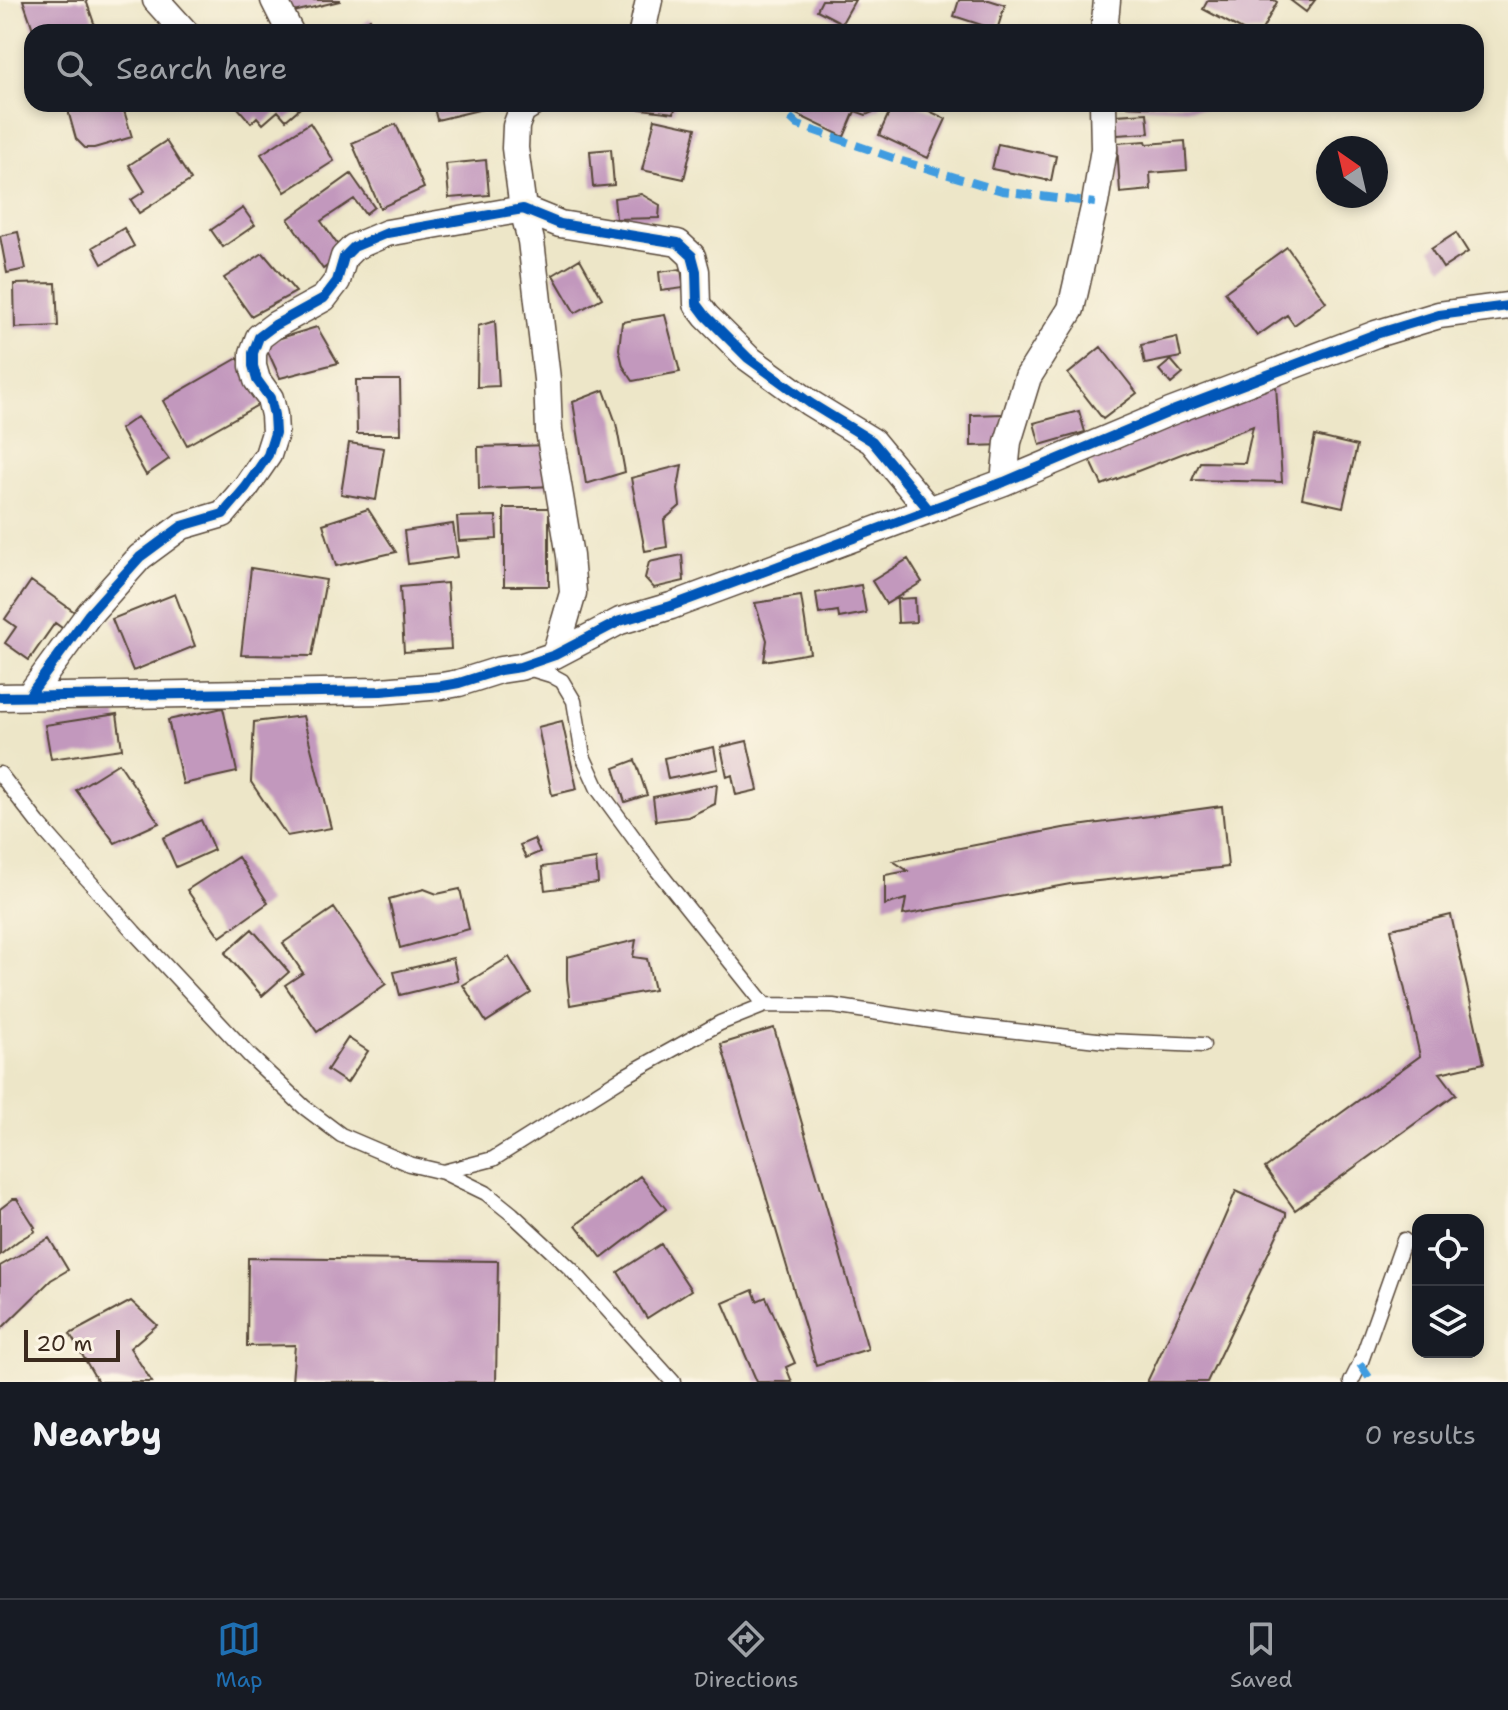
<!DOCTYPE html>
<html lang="en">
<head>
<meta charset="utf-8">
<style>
  body { margin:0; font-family:"Shantell Sans",sans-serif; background:#20242c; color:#f1f3f6 }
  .controls { position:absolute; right:24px; bottom:24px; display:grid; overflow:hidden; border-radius:16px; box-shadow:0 4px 12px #0003 }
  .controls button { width:72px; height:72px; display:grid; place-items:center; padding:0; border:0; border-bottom:2px solid #363941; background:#171b24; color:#f1f3f6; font:40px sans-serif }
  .compass { position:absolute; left:1316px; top:136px; width:72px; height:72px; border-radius:50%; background:#171b24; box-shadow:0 4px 12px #0003; rotate:326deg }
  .scale { position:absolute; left:24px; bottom:20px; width:96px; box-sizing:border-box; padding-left:8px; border:4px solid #3b2a1e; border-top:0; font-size:22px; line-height:28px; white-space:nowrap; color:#3b2a1e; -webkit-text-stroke:6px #fcf5e5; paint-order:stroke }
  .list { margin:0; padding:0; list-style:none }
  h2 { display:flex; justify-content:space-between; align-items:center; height:104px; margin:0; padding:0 32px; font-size:34px }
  h2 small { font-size:26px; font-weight:400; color:#9ea1a6 }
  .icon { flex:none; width:44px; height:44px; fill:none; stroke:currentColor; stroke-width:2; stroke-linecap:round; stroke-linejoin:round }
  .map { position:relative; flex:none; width:1508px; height:1382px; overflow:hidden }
  .search { position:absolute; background:#171b24; box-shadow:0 4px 12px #0003; left:24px; right:24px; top:24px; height:88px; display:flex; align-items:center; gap:20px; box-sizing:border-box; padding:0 28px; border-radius:24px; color:#9ea1a6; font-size:30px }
  .sheet { height:216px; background:#171b24 }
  nav { display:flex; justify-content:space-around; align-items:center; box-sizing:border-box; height:112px; border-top:2px solid #363941; background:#171b24; font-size:22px; color:#9ea1a6 }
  nav a { display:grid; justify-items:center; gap:4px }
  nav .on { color:#1f6fb2 }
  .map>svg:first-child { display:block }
  .building { fill:#c298bd }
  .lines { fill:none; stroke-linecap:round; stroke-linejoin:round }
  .service-casing { stroke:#564638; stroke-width:17 }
  .minor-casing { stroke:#564638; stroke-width:29 }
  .service { stroke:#fff; stroke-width:14 }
  .minor { stroke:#fff; stroke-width:26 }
  .quiet { stroke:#3f9ce0; stroke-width:8; stroke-dasharray:16 8; stroke-linecap:butt }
  .cycleway-casing { stroke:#fcf5e5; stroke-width:15 }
  .cycleway { stroke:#0057b8; stroke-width:10 }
</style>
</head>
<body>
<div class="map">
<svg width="1508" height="1382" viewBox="0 0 1508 1382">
  <rect width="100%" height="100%" fill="#fcf5e5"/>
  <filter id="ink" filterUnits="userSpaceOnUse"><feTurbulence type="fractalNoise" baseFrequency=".0125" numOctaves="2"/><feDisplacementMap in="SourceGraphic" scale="16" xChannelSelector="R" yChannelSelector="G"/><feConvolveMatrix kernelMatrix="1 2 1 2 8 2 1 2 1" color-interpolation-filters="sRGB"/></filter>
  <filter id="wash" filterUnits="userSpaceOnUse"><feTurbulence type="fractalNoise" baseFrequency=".006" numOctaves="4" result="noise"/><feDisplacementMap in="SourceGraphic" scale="32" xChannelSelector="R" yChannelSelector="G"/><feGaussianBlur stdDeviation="1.8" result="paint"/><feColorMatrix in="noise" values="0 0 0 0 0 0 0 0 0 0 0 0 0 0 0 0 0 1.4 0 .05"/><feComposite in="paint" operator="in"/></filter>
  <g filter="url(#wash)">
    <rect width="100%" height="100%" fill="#ede6c8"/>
    <g id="blocks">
      <path class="building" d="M 23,0 L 86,0 L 97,32 L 34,32 Z
        M 281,0 L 340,0 L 340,1 L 285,14 Z
        M 822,0 L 855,0 L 842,23 L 817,10 Z
        M 959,0 L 989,0 L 1005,5 L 997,30 L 954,16 Z
        M 1208,0 L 1274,0 L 1277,2 L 1261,32 L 1246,32 L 1203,9 Z
        M 1290,0 L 1315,0 L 1306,12 Z
        M 370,19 L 380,32 L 352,32 Z
        M 69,104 L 122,104 L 132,137 L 94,148 L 85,148 L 76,139 L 69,114 Z
        M 243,104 L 269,104 L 271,106 L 273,104 L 297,104 L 300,108 L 286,120 L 278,111 L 263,124 L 257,117 L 251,123 L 238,108 Z
        M 433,104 L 486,104 L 487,108 L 437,120 Z
        M 633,104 L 676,104 L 674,113 L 632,108 Z
        M 795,104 L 881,104 L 880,109 L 866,115 L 855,111 L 844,137 L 792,112 Z
        M 893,104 L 915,104 L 946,119 L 928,158 L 879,135 Z
        M 1127,104 L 1217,104 L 1217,110 L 1127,106 Z
        M 1147,113 L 1149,133 L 1117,135 L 1116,115 Z
        M 655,119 L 696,128 L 684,179 L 642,170 Z
        M 310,123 L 334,161 L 285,192 L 261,154 Z
        M 396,124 L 424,188 L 380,208 L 352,143 Z
        M 166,141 L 191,180 L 139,213 L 131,200 L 145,191 L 129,165 Z
        M 1146,141 L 1147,144 L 1185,141 L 1187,170 L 1150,173 L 1151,190 L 1120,193 L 1117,143 Z
        M 998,144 L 1056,156 L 1051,181 L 992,169 Z
        M 611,149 L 614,185 L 593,187 L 590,151 Z
        M 486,160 L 489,195 L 449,198 L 446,164 Z
        M 351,174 L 374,207 L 365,214 L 354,199 L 321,221 L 344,254 L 323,269 L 288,219 Z
        M 641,194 L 660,205 L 659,218 L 616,219 L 614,198 Z
        M 243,208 L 255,225 L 223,247 L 211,230 Z
        M 124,228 L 134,246 L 102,264 L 93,247 Z
        M 18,232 L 26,269 L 7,273 L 0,236 Z
        M 1456,233 L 1468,252 L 1443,268 L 1431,249 Z
        M 1287,247 L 1326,302 L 1294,325 L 1287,315 L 1257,336 L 1225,292 Z
        M 263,253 L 296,292 L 251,316 L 224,278 Z
        M 580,259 L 602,298 L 575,313 L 553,275 Z
        M 681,269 L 684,288 L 661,291 L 659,272 Z
        M 56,283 L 58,326 L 15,328 L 14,284 Z
        M 665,315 L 680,372 L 633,381 L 623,366 L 619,349 L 622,322 Z
        M 495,321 L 499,386 L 477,387 L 478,326 Z
        M 317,327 L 338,363 L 280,378 L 264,343 Z
        M 1177,337 L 1181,357 L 1145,364 L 1141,345 Z
        M 1101,347 L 1137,393 L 1103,419 L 1068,374 Z
        M 238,358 L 263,402 L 187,445 L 163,401 Z
        M 1171,360 L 1183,374 L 1171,384 L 1159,370 Z
        M 356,380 L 400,380 L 401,434 L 357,434 Z
        M 1276,385 L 1282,482 L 1192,480 L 1200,462 L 1245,463 L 1253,426 L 1102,485 L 1088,455 Z
        M 604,390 L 616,423 L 625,472 L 586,484 L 573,402 Z
        M 1079,411 L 1085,432 L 1040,445 L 1034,423 Z
        M 1004,414 L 1004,445 L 971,446 L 971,415 Z
        M 137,417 L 169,459 L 146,475 L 120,429 Z
        M 1315,436 L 1357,446 L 1343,507 L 1302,498 Z
        M 349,443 L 384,448 L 376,500 L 341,494 Z
        M 551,445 L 553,486 L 479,489 L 478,447 Z
        M 682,465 L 678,489 L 680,506 L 664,520 L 667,547 L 645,551 L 631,478 Z
        M 504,508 L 549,508 L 549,586 L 504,586 Z
        M 368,509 L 396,552 L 336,566 L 323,524 Z
        M 496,516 L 497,539 L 459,541 L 457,517 Z
        M 453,524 L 458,557 L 408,564 L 404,531 Z
        M 682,555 L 684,581 L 654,588 L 645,578 L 649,562 Z
        M 908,559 L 922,582 L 886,604 L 872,581 Z
        M 251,568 L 326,580 L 312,656 L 241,655 Z
        M 31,581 L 76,613 L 65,630 L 55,623 L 29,660 L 5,643 L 16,627 L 5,619 Z
        M 447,583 L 451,649 L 404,652 L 400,587 Z
        M 861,585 L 866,613 L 839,618 L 838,611 L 819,614 L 816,593 Z
        M 175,594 L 195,646 L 133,671 L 112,619 Z
        M 801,596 L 810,653 L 764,661 L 767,640 L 755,603 Z
        M 915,598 L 916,622 L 898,623 L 897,599 Z
        M 223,708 L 237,772 L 183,784 L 168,720 Z
        M 117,714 L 122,749 L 51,759 L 45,725 Z
        M 303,716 L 331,828 L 287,836 L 251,782 L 254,722 Z
        M 562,721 L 577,789 L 552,795 L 538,727 Z
        M 747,741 L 758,790 L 736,795 L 732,775 L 727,777 L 721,747 Z
        M 714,747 L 718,769 L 668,779 L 664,758 Z
        M 635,760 L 647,795 L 625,802 L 614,768 Z
        M 119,763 L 159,823 L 115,843 L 76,790 Z
        M 717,784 L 715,804 L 688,817 L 656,821 L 653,797 Z
        M 1222,806 L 1228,867 L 1070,884 L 903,915 L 906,899 L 885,905 L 885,875 L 908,871 L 893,861 L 1063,828 Z
        M 201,820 L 214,850 L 176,867 L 163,838 Z
        M 534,839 L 540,852 L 526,858 L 520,845 Z
        M 238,857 L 268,903 L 220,937 L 187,890 Z
        M 596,859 L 598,883 L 545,890 L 542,867 Z
        M 424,889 L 437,894 L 460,889 L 469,929 L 400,948 L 389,899 Z
        M 334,908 L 386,984 L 317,1032 L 285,985 L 303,973 L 283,943 Z
        M 1451,915 L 1484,1063 L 1440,1073 L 1456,1094 L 1295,1210 L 1265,1168 L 1420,1056 L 1391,929 Z
        M 252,929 L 289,972 L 262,996 L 225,953 Z
        M 636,940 L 633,957 L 647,959 L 654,990 L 570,1005 L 567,979 L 567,957 Z
        M 509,957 L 531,993 L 486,1022 L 463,985 Z
        M 453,958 L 458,981 L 400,995 L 394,972 Z
        M 774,1028 L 868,1349 L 816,1365 L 721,1044 Z
        M 348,1038 L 368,1051 L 347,1083 L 327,1070 Z
        M 640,1176 L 666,1209 L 602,1258 L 576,1225 Z
        M 1236,1191 L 1286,1213 L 1286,1216 L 1207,1382 L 1147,1382 L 1217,1235 Z
        M 13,1199 L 17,1199 L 35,1227 L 33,1228 L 35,1231 L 18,1241 L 0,1255 L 0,1209 Z
        M 49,1238 L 68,1270 L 51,1280 L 0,1330 L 0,1266 Z
        M 661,1244 L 691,1290 L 647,1318 L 618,1272 Z
        M 248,1258 L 498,1261 L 496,1382 L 292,1382 L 295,1345 L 247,1346 Z
        M 753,1290 L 757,1301 L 766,1297 L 795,1363 L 786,1367 L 792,1382 L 757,1382 L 723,1303 Z
        M 131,1301 L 157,1325 L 130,1348 L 152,1382 L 98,1382 L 70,1334 Z"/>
    </g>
  </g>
  <g filter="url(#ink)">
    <use href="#blocks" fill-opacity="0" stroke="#564638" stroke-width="2"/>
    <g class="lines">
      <g class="service-casing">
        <path id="service" d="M 528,668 L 551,675 L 562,681 L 574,701 L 583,756 L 598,789 L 658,871 L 765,1005
          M 0,774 L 38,823 L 134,932 L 250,1056 L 304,1107 L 341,1135 L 409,1164 L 443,1172 L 493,1159 L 625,1076 L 720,1023 L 765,1005 L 833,1006 L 952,1024 L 1106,1041 L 1203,1045
          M 443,1172 L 486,1193 L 512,1214 L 571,1269 L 673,1382
          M 1351,1382 L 1360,1364 L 1404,1240"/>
      </g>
      <g class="minor-casing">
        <path id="minor" d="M 156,0 L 185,32
          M 274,0 L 290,32
          M 642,32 L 649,0
          M 1104,32 L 1107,0
          M 532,104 L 522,110 L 516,126 L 515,148 L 523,209 L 531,241 L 547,379 L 549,431 L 570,556 L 573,593 L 555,655
          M 1004,482 L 1008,442 L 1028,377 L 1071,309 L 1095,203 L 1104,149 L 1103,104
          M 29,696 L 89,614 L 140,557 L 182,526 L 223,514 L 246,487 L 268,455 L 275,433 L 274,415 L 270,398 L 257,380 L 253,366 L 253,353 L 259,337 L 275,325 L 324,298 L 337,281 L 344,257 L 354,247 L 387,233 L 523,209 L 560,224 L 678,243 L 692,256 L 696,271 L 697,304 L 706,316 L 748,358 L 810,403 L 872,441 L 929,510
          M 0,697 L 381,691 L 442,686 L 459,683 L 500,670 L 520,667 L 555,655 L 620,621 L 671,606 L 1004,482 L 1170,412 L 1376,334 L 1439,315 L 1508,306"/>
      </g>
      <use href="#service" class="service"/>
      <use href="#minor" class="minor"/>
      <path class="quiet" d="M 771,104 L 781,109 L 798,125 L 902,161 L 1002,191 L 1095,203
        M 1360,1364 L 1372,1382"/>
      <g class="cycleway-casing">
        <path id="cycleway" d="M 29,696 L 89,614 L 140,557 L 182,526 L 223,514 L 246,487 L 268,455 L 275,433 L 274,415 L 270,398 L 257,380 L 253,366 L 253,353 L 259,337 L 275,325 L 324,298 L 337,281 L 344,257 L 354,247 L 387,233 L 523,209 L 560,224 L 678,243 L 692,256 L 696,271 L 697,304 L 706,316 L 748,358 L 810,403 L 872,441 L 929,510
          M 0,697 L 381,691 L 442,686 L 459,683 L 500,670 L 520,667 L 555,655 L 620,621 L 671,606 L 1004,482 L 1170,412 L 1376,334 L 1439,315 L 1508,306"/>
      </g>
      <use href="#cycleway" class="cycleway"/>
    </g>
  </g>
</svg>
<div class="controls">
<button><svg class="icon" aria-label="locate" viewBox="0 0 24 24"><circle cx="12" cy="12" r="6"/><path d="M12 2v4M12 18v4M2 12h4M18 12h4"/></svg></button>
<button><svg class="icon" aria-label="layers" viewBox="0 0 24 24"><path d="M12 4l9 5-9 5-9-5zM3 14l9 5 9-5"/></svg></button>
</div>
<svg class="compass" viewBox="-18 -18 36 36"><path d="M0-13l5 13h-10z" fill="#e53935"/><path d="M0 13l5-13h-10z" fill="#9ea1a6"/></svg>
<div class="scale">20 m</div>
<div class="search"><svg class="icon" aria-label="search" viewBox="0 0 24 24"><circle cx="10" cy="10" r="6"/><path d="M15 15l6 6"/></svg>Search here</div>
</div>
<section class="sheet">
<h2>Nearby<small>0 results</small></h2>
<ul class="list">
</ul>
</section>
<nav>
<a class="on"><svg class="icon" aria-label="map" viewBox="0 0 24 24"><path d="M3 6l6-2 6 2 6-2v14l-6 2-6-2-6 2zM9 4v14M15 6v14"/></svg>Map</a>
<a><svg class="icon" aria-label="directions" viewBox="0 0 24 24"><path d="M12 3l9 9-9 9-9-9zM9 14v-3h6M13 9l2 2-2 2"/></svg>Directions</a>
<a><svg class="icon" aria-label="saved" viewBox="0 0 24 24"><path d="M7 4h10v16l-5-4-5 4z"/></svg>Saved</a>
</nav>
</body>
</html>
